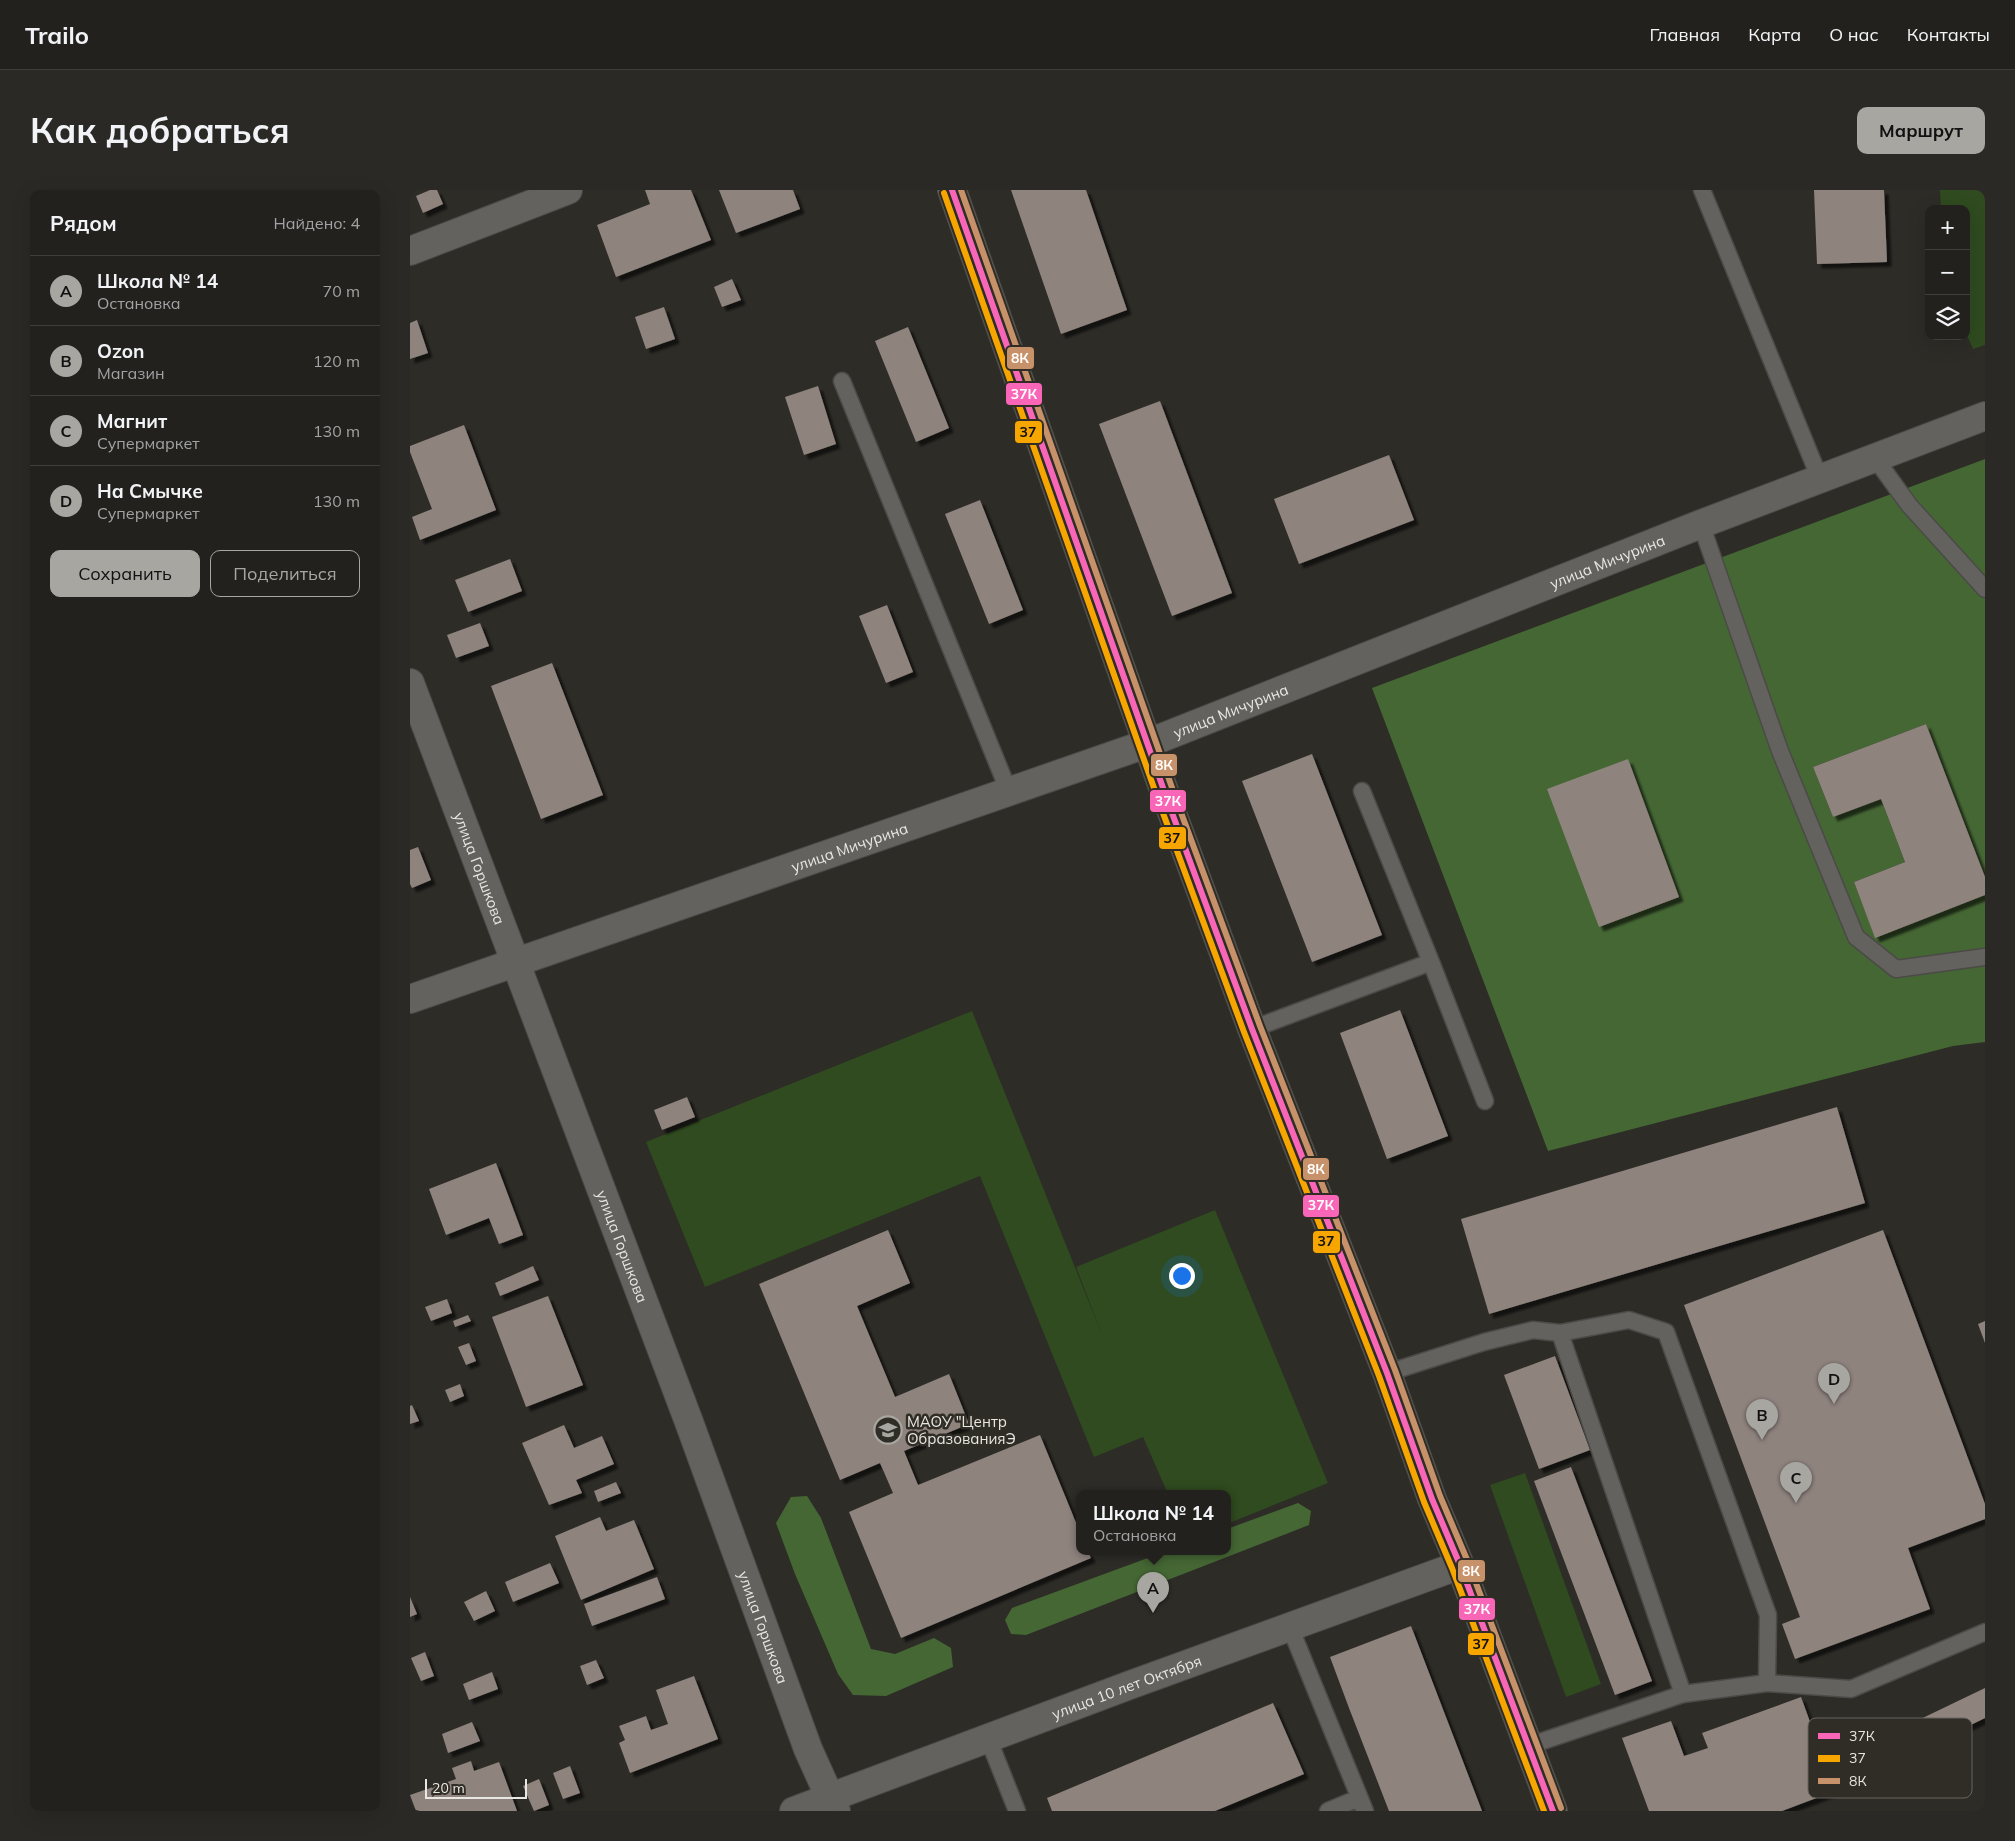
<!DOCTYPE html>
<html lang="ru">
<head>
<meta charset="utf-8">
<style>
  body { margin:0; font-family:Mulish,sans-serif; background:#2a2926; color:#f1f3f6 }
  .controls { position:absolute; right:15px; top:15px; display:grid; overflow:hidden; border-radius:10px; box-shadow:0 5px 20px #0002 }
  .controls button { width:45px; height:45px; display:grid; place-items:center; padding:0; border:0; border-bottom:1px solid #3f3e3b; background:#22211d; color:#f1f3f6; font:25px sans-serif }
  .scale { position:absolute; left:15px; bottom:12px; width:102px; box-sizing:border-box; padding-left:5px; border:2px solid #e9e7e3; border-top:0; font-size:14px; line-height:18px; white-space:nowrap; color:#e9e7e3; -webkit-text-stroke:4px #2f2d25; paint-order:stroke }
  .you { position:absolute; left:771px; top:1085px; width:18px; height:18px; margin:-12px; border:4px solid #fff; border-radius:50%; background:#1a73e8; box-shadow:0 0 0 8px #1a73e833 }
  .badge { display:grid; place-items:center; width:32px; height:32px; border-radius:50%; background:#a7a6a1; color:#111; font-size:16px; font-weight:700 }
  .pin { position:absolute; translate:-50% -41px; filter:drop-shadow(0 1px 2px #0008) }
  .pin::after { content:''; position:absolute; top:26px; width:18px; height:15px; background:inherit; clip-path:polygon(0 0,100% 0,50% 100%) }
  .popup { position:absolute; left:666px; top:1300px; width:155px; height:65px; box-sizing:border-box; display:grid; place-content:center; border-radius:10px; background:#22211d; filter:drop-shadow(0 1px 4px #0005); font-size:16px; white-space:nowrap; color:#a2a3a4 }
  .popup b { font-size:19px; color:#f1f3f6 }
  .popup::after { content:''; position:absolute; left:50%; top:100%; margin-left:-10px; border:10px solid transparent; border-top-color:#22211d }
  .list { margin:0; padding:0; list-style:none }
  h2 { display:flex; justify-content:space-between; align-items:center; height:65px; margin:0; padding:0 20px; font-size:21px }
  h2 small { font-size:16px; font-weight:400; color:#a2a3a4 }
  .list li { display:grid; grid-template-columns:32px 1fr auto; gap:15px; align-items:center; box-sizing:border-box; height:70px; padding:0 20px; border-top:1px solid #3f3e3b }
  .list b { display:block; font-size:19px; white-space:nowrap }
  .list p { margin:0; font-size:16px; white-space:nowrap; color:#a2a3a4 }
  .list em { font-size:16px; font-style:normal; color:#a2a3a4 }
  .actions { display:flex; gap:10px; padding:15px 20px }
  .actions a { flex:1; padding:11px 0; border:1px solid #a7a6a1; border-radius:10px; text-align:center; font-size:18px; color:#a7a6a1 }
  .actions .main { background:#a7a6a1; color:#111 }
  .icon { flex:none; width:28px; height:28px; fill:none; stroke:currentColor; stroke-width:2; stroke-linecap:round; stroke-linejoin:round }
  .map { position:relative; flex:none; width:1575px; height:1621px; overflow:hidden; border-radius:10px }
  header { display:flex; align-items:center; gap:30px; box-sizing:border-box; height:70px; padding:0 25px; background:#22211d; border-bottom:1px solid #3f3e3b }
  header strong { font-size:24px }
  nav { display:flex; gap:28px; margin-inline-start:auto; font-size:18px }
  .intro { display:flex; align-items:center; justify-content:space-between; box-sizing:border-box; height:120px; padding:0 30px }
  h1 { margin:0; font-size:35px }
  .button { padding:12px 22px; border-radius:10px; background:#a7a6a1; color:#111; font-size:18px; font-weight:700 }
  main { display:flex; gap:30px; padding:0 30px }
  aside { flex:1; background:#22211d; border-radius:10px; box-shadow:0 5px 20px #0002 }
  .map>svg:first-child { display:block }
  .green { fill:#2f4b1f }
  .forest { fill:#456734 }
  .building { fill:#8f837e; filter:url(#shadow) }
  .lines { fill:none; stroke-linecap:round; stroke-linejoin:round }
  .service-casing { stroke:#4b4a47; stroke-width:19 }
  .minor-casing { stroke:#4b4a47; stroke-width:30 }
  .tertiary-casing { stroke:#4b4a47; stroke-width:30 }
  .service { stroke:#63625e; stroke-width:16 }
  .minor { stroke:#63625e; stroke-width:28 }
  .tertiary { stroke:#63625e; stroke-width:28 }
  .bus-1-casing { stroke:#2f2d25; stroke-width:10 }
  .bus-2-casing { stroke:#2f2d25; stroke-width:10 }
  .bus-3-casing { stroke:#2f2d25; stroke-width:10 }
  .bus-1 { stroke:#fa66b7; stroke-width:6 }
  .bus-2 { stroke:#f7a600; stroke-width:6 }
  .bus-3 { stroke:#c7916a; stroke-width:6 }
  .labels { text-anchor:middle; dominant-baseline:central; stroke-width:5; stroke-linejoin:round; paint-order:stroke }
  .street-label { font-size:15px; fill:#e9e7e3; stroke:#2f2d25 }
  .poi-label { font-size:15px; fill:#e9e7e3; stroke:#2f2d25; text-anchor:start }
  .key { fill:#2f2d25; stroke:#67655e; stroke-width:1 }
  .key-label { font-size:14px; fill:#e9e7e3 }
  .line-badge { stroke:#2f2d25; stroke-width:2 }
  .badge-label { font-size:14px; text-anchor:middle; font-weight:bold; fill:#fff }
  .pale-badge-label { font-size:14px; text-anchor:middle; font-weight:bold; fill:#111 }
</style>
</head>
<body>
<header>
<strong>Trailo</strong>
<nav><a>Главная</a><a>Карта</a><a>О нас</a><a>Контакты</a></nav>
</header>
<div class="intro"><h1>Как добраться</h1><a class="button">Маршрут</a></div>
<main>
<aside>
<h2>Рядом<small>Найдено: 4</small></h2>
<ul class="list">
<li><span class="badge">A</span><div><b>Школа № 14</b><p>Остановка</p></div><em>70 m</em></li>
<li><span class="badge">B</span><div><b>Ozon</b><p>Магазин</p></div><em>120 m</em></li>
<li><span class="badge">C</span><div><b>Магнит</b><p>Супермаркет</p></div><em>130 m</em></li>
<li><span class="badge">D</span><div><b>На Смычке</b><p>Супермаркет</p></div><em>130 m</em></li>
</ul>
<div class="actions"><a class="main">Сохранить</a><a>Поделиться</a></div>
</aside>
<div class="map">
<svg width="1575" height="1621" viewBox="0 0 1575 1621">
  <defs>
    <filter id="shadow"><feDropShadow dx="4.5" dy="4.5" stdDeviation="1" flood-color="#0009"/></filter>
  </defs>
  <rect width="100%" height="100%" fill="#2d2c27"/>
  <path class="green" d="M 1530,0 L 1575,0 L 1575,155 L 1563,159 L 1556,143 L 1556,19 L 1531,19 Z
    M 562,821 L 693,1147 L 666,1077 L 805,1020 L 918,1293 L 817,1334 L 817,1304 L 758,1304 L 733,1247 L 684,1267 L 570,986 L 295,1097 L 236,952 Z
    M 1115,1283 L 1191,1494 L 1156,1507 L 1080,1295 Z"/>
  <path class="forest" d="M 1575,269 L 1575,687 L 1516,534 L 1403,577 L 1423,627 L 1471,609 L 1495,672 L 1444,692 L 1465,747 L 1575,705 L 1575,852 L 1543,856 L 1138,961 L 962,498 Z
    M 397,1306 L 411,1328 L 461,1459 L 485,1464 L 524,1448 L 541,1458 L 543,1477 L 476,1506 L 443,1505 L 428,1484 L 385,1384 L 366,1333 L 381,1307 Z
    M 888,1313 L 901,1321 L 899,1335 L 616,1445 L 601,1444 L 595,1430 L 602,1418 L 754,1362 L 817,1362 L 817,1339 Z"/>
  <path class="building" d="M 20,0 L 27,0 L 33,14 L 13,23 L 6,6 Z
    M 235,0 L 281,0 L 301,50 L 206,87 L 187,35 L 240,14 Z
    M 309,0 L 383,0 L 390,19 L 326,43 Z
    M 601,0 L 676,0 L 717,120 L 651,144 Z
    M 1404,0 L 1474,0 L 1477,72 L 1407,74 Z
    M 322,89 L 331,110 L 312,117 L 304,97 Z
    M 254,117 L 265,149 L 236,159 L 225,127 Z
    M 7,130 L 18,163 L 0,169 L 0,133 Z
    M 498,137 L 539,238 L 506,252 L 465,151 Z
    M 408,196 L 426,254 L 394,265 L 375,207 Z
    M 750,211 L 822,403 L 762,426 L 689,234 Z
    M 54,235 L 86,320 L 10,350 L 2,327 L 22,319 L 0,262 L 0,256 Z
    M 979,265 L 1004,330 L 889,374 L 864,309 Z
    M 570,310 L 613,420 L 579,434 L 535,324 Z
    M 100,369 L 112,401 L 58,422 L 45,390 Z
    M 477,415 L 503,482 L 476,493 L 449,426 Z
    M 70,433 L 79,456 L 46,468 L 37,445 Z
    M 142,473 L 193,605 L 131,629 L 81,496 Z
    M 1516,534 L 1575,687 L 1575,705 L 1465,748 L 1444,692 L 1495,672 L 1471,609 L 1423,627 L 1403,577 Z
    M 902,564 L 972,745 L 902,772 L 832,591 Z
    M 1218,569 L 1269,707 L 1189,737 L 1137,599 Z
    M 8,657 L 21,690 L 2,698 L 0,694 L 0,660 Z
    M 990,820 L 1038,946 L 977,969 L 930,843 Z
    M 277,907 L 285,927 L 252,940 L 244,920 Z
    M 1427,917 L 1455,1013 L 1079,1124 L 1051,1029 Z
    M 86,973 L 113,1045 L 89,1054 L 79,1028 L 36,1045 L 19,999 Z
    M 478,1040 L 500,1093 L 447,1116 L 485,1207 L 539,1184 L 559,1234 L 494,1261 L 508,1295 L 630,1245 L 669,1340 L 669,1362 L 678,1362 L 681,1368 L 491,1448 L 439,1322 L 483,1303 L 470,1273 L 430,1290 L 349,1094 Z
    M 1473,1040 L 1575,1314 L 1575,1329 L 1498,1358 L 1520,1419 L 1385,1469 L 1372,1434 L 1390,1427 L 1274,1115 Z
    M 123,1076 L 129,1090 L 90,1106 L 85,1093 Z
    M 138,1106 L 173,1195 L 116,1217 L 82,1127 Z
    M 37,1109 L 42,1123 L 21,1131 L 15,1117 Z
    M 58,1125 L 61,1131 L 45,1137 L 43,1131 Z
    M 1575,1131 L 1575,1153 L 1568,1134 Z
    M 59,1153 L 66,1171 L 56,1175 L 48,1157 Z
    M 1145,1166 L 1180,1260 L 1129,1279 L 1094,1185 Z
    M 50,1194 L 54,1206 L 40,1212 L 35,1200 Z
    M 2,1215 L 9,1231 L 0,1234 L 0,1216 Z
    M 154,1235 L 164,1258 L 192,1246 L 204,1274 L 166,1290 L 172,1303 L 139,1315 L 112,1253 Z
    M 1161,1277 L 1242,1491 L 1205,1505 L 1124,1291 Z
    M 206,1292 L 211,1303 L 188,1312 L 184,1301 Z
    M 190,1327 L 196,1341 L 224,1330 L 244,1379 L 171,1410 L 145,1346 Z
    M 140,1373 L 149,1393 L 103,1412 L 95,1392 Z
    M 247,1387 L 255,1409 L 182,1436 L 174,1414 Z
    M 76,1401 L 85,1421 L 64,1431 L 54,1412 Z
    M 0,1407 L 7,1424 L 0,1427 Z
    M 1001,1436 L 1072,1621 L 979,1621 L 939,1518 L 920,1467 Z
    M 15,1462 L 24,1486 L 11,1491 L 1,1468 Z
    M 186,1470 L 194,1488 L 177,1495 L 170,1476 Z
    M 82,1482 L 88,1499 L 59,1510 L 53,1494 Z
    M 284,1486 L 308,1549 L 220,1583 L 209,1553 L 215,1550 L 209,1536 L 236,1526 L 241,1540 L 258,1534 L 246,1500 Z
    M 1575,1498 L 1575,1528 L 1456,1586 L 1444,1561 Z
    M 1391,1507 L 1425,1601 L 1372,1621 L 1239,1621 L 1212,1548 L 1261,1531 L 1274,1566 L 1298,1558 L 1292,1543 Z
    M 863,1513 L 894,1584 L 805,1621 L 642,1621 L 637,1608 Z
    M 62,1532 L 70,1551 L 38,1563 L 32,1544 Z
    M 61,1571 L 64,1581 L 89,1572 L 107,1621 L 6,1621 L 0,1605 L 46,1589 L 42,1578 Z
    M 160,1576 L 170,1603 L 153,1609 L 143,1583 Z
    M 129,1589 L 139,1615 L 124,1621 L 113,1596 Z"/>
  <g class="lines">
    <g class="service-casing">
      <path id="service" d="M 1292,0 L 1410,289
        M 432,191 L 599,602
        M 1465,268 L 1499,315 L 1575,399
        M 1291,334 L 1370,561 L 1446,747 L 1486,779 L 1575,767
        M 952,601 L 1021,772
        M 842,839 L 1021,772 L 1075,911
        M 1150,1143 L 1219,1130 L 1256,1142 L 1358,1425 L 1357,1493
        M 977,1183 L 1074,1152 L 1123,1140 L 1150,1143 L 1273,1504
        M 880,1437 L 955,1621
        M 578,1548 L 607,1621
        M 1118,1556 L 1273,1504 L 1357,1493 L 1441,1499 L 1575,1442
        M 918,1621 L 949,1608"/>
    </g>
    <g class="minor-casing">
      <g id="minor">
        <path d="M 0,61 L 158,0"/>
        <path id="s1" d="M 0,493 L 279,1232 L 398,1559 L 426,1621"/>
        <path id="s2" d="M 0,809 L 736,554"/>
      </g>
    </g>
    <g class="tertiary-casing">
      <g id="tertiary">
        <path d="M 542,0 L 758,612 L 842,839 L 977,1183 L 1022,1309 L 1050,1375 L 1143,1621"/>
        <path id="s3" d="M 736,554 L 1291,334 L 1575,226"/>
        <path id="s4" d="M 384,1621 L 720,1495 L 1050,1375"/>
      </g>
    </g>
    <use href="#service" class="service"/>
    <use href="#minor" class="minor"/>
    <use href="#tertiary" class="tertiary"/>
    <g class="bus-1-casing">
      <path id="bus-1" d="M 542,0 L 758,612 L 842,839 L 977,1183 L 1022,1309 L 1050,1375 L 1143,1621"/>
    </g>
    <g class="bus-2-casing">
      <path id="bus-2" d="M 534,3 L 750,615 L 834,842 L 969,1186 L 1014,1312 L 1042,1378 L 1134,1621"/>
    </g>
    <g class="bus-3-casing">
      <path id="bus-3" d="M 551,0 L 766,609 L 850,836 L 985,1180 L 1030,1306 L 1058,1372 L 1151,1618"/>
    </g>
    <use href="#bus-1" class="bus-1"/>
    <use href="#bus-2" class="bus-2"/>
    <use href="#bus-3" class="bus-3"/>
  </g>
  <defs>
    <g id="school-ring" transform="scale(1.4375)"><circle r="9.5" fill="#2f2d25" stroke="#a7a6a1" stroke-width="1.5"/><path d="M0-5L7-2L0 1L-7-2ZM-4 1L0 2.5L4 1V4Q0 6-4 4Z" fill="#a7a6a1"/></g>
  </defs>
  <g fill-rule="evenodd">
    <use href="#school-ring" x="478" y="1240"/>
  </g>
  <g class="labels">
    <g class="street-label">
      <text stroke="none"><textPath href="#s3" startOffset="496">улица Мичурина</textPath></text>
      <text stroke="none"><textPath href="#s3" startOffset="91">улица Мичурина</textPath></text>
      <text stroke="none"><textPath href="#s2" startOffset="465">улица Мичурина</textPath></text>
      <text stroke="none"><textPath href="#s1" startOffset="198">улица Горшкова</textPath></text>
      <text stroke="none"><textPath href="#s1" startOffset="602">улица Горшкова</textPath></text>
      <text stroke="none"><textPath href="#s1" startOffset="1008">улица Горшкова</textPath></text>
      <text stroke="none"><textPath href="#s4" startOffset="355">улица 10 лет Октября</textPath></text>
    </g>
    <g class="poi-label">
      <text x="497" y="1231">МАОУ "Центр<tspan x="497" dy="17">ОбразованияЭ</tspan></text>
    </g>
  </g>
  <rect x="1398" y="1528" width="164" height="80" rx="8" class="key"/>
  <rect x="1408" y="1543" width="22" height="6" fill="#fa66b7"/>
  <rect x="1408" y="1565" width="22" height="7" fill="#f7a600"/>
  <rect x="1408" y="1588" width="22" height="6" fill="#c7916a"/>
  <g class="key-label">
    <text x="1439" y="1551">37К</text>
    <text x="1439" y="1573">37</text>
    <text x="1439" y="1596">8К</text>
  </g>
  <g class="line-badge">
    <rect x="596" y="156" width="29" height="24" rx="5" fill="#c7916a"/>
    <rect x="595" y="192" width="38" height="24" rx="5" fill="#fa66b7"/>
    <rect x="604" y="230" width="29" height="24" rx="5" fill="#f7a600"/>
    <rect x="740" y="563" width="28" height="24" rx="5" fill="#c7916a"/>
    <rect x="739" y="599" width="38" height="24" rx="5" fill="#fa66b7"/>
    <rect x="748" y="636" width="29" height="24" rx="5" fill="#f7a600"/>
    <rect x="892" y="967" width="28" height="24" rx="5" fill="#c7916a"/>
    <rect x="892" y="1004" width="38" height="24" rx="5" fill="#fa66b7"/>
    <rect x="902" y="1040" width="29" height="24" rx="5" fill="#f7a600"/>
    <rect x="1047" y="1369" width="29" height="24" rx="5" fill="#c7916a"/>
    <rect x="1048" y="1407" width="38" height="24" rx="5" fill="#fa66b7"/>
    <rect x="1057" y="1442" width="28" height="24" rx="5" fill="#f7a600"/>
  </g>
  <g class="badge-label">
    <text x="610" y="173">8К</text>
    <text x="614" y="209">37К</text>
    <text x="754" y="580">8К</text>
    <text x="758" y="616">37К</text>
    <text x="906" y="984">8К</text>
    <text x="911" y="1020">37К</text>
    <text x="1061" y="1386">8К</text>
    <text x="1067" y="1424">37К</text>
  </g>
  <g class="pale-badge-label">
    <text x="618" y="247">37</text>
    <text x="762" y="653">37</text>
    <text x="916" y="1056">37</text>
    <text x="1071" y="1459">37</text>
  </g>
</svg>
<div class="controls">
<button>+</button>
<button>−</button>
<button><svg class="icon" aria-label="layers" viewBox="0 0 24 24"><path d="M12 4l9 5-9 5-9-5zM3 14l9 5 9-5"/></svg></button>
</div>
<div class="scale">20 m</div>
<div class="you"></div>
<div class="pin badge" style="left:743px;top:1423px">A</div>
<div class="popup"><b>Школа № 14</b>Остановка</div>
<div class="pin badge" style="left:1352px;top:1250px">B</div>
<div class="pin badge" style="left:1386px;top:1313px">C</div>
<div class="pin badge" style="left:1424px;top:1214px">D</div>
</div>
</main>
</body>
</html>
